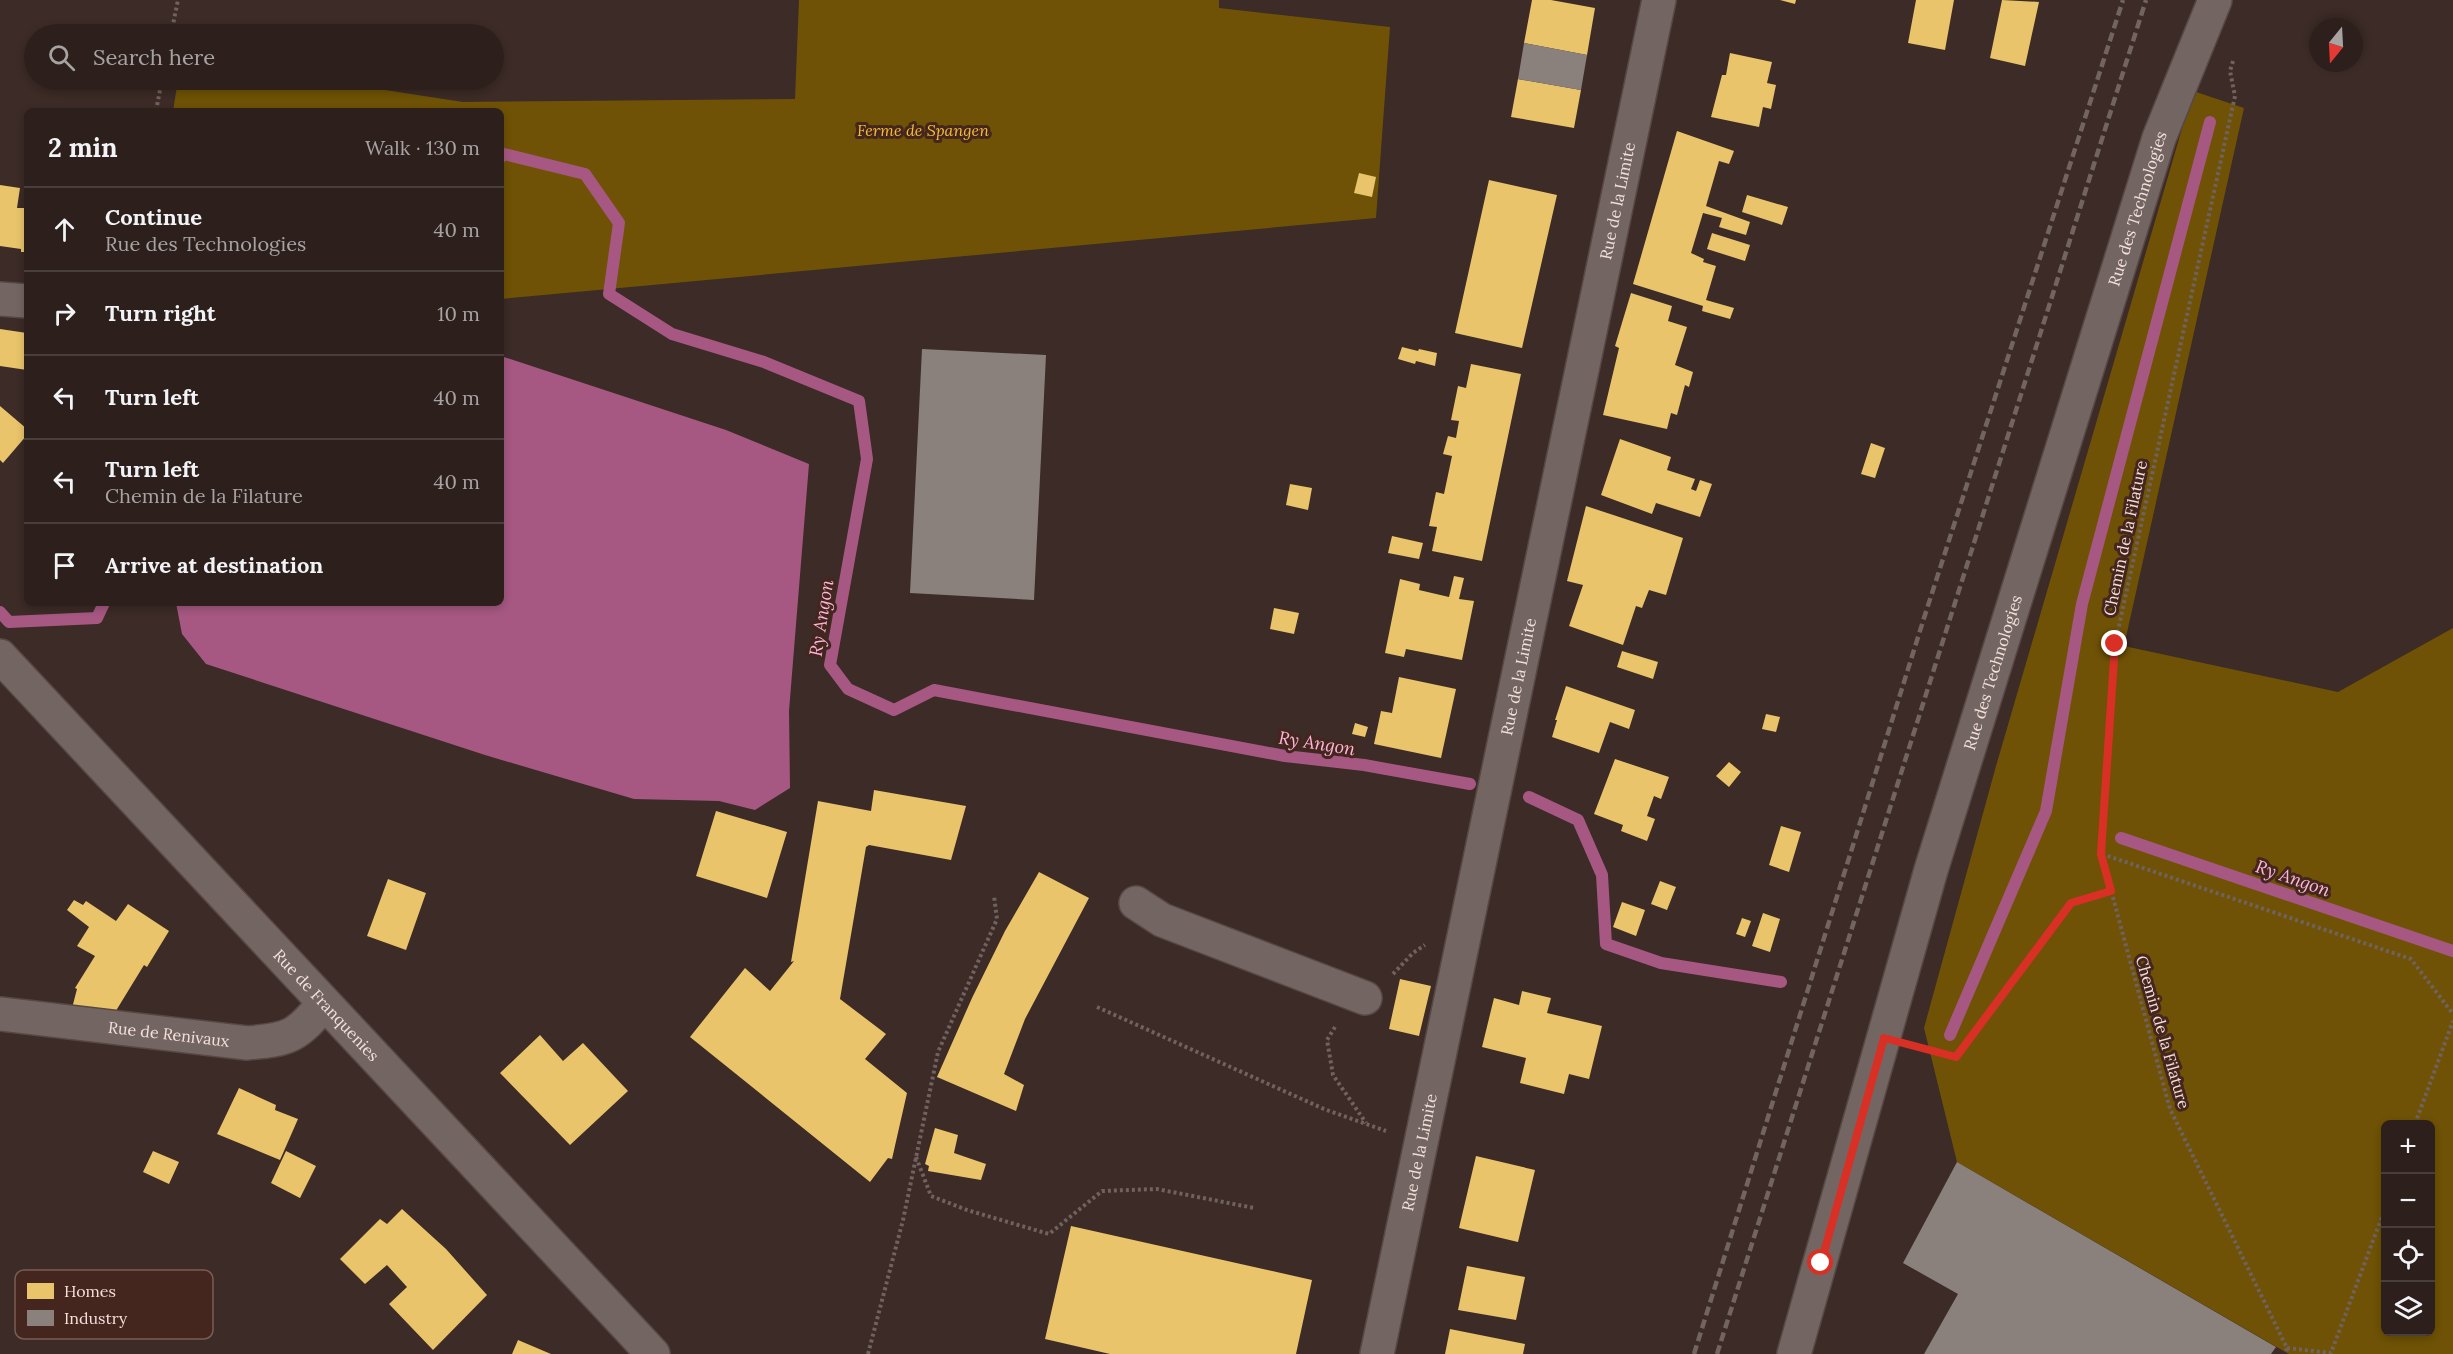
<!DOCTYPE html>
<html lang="en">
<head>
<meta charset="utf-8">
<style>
  body { margin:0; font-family:Lora,serif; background:#392d29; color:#f1f3f6 }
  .controls { position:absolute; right:18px; bottom:18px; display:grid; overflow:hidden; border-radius:9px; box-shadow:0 3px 9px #0003 }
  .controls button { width:54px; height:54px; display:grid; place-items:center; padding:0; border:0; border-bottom:2px solid #483e3b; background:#2d201c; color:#f1f3f6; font:30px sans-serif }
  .compass { position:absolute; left:2309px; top:18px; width:54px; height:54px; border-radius:50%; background:#2d201c; box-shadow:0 3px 9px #0003; rotate:198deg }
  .stop { position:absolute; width:18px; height:18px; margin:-14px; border:4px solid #d93025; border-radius:50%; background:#fff }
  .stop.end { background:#d93025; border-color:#fff; box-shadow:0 2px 6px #0008 }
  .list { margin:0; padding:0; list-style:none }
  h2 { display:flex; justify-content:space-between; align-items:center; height:78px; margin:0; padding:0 24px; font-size:26px }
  h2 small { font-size:20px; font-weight:400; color:#a7a3a3 }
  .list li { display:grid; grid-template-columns:39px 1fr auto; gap:18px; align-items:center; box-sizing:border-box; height:84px; padding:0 24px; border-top:2px solid #483e3b }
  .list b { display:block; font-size:22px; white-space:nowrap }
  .list p { margin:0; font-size:20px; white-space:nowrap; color:#a7a3a3 }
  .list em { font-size:20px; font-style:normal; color:#a7a3a3 }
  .icon { flex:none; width:33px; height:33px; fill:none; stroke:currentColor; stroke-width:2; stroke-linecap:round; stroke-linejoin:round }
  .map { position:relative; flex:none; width:2453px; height:1354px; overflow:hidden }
  .search { position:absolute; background:#2d201c; box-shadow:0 3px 9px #0003; left:24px; top:24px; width:480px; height:66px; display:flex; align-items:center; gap:15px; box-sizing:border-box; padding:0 21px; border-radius:33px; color:#a7a3a3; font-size:22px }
  .panel { position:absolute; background:#2d201c; box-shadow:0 3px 9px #0003; left:24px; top:108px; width:480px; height:498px; border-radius:9px }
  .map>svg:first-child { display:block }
  .forest { fill:#6f5205; fill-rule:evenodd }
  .water { fill:#a65882 }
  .homes { fill:#e9c46a }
  .industry { fill:#8a817c }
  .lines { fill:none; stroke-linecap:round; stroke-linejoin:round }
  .stream { stroke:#a65882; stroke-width:12 }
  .minor-casing { stroke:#584845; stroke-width:36 }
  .path { stroke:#6f625f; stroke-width:4; stroke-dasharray:3 3; stroke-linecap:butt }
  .minor { stroke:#736662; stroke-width:33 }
  .rail { stroke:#726461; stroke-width:4.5; stroke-dasharray:9 4.5; stroke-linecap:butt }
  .route { stroke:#d93025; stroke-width:8 }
  .labels { text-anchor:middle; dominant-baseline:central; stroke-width:6; stroke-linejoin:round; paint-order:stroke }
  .park-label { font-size:16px; font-style:italic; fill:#f4bd36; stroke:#44261e }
  .street-label { font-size:16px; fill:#f4dfda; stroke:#44261e }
  .water-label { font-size:18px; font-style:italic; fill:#fdb7db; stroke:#44261e }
  .key { fill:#44261e; stroke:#795e56; stroke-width:1.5 }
  .key-label { font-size:16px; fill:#f4dfda }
</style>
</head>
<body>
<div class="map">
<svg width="2453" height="1354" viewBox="0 0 2453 1354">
  <rect width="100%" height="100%" fill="#3c2b26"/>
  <path class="forest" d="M 799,0 L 1219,0 L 1219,8 L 1390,27 L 1376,218 L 501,299 L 501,111 L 173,111 L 178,80 L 320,80 L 463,102 L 795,99 Z
    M 2193,91 L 2244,108 L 2124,646 L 2338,692 L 2453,628 L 2453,1354 L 2289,1354 L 1957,1162 L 1924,1028 L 1996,766 ZM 2386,1124 L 2430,1124 L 2430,1332 L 2386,1332 Z"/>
  <path class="water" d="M 501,356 L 726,430 L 809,464 L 789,711 L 790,788 L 755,810 L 719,801 L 634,799 L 485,755 L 206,664 L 182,634 L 176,603 L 501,603 Z"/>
  <path class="homes" d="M 1532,0 L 1551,0 L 1595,8 L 1587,55 L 1524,43 Z
    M 1780,0 L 1796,0 L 1795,4 Z
    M 1916,0 L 1954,0 L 1945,50 L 1908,43 Z
    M 2002,0 L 2039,2 L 2025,66 L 1990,58 Z
    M 1730,53 L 1772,62 L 1767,83 L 1776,85 L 1771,109 L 1763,107 L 1759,127 L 1711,117 L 1722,75 L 1726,75 Z
    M 1518,79 L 1581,90 L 1574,128 L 1511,117 Z
    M 1677,131 L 1734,151 L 1729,164 L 1719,161 L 1706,206 L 1750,222 L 1746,235 L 1719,227 L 1722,218 L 1703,213 L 1691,253 L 1704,259 L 1703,262 L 1716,266 L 1706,300 L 1734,308 L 1730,319 L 1702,311 L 1703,306 L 1633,284 Z
    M 1359,173 L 1376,177 L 1372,197 L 1354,193 Z
    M 1489,180 L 1557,195 L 1522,348 L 1455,333 Z
    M 0,185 L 20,188 L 17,208 L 25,208 L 25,213 L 27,213 L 27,252 L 21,252 L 21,249 L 0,246 Z
    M 1747,195 L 1788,207 L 1782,225 L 1742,212 Z
    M 1712,233 L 1750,245 L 1745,261 L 1707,249 Z
    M 1631,293 L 1672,306 L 1668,321 L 1687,327 L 1675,365 L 1693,372 L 1689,387 L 1685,385 L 1677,415 L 1671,413 L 1667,429 L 1603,415 L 1619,348 L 1615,346 Z
    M 0,329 L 27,333 L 27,370 L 0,366 Z
    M 1402,347 L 1418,351 L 1419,349 L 1437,353 L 1435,366 L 1416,361 L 1415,364 L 1398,359 Z
    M 1471,364 L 1521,374 L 1482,561 L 1432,551 L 1437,527 L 1429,526 L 1436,492 L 1444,494 L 1452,456 L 1443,454 L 1448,436 L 1456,438 L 1459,421 L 1451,420 L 1458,386 L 1466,388 Z
    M 0,406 L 27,429 L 27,435 L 3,463 L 0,460 Z
    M 1620,439 L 1671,457 L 1667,470 L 1695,479 L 1691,489 L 1696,491 L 1700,480 L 1712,484 L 1700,517 L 1656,503 L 1652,514 L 1601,495 Z
    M 1871,443 L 1885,448 L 1875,478 L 1861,474 Z
    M 1290,484 L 1312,488 L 1308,510 L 1286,505 Z
    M 1586,506 L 1683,538 L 1666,595 L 1649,590 L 1642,608 L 1636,606 L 1623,645 L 1569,626 L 1583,585 L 1567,581 Z
    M 1392,536 L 1423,543 L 1419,559 L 1388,553 Z
    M 1454,576 L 1464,578 L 1459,599 L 1474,601 L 1462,660 L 1406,649 L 1404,657 L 1385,653 L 1400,579 L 1420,584 L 1419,590 L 1449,597 Z
    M 1274,608 L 1299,613 L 1294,634 L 1270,629 Z
    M 1622,651 L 1658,662 L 1653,679 L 1617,667 Z
    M 1399,677 L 1456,689 L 1441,758 L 1374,744 L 1381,711 L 1392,713 Z
    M 1566,686 L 1635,710 L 1629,729 L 1610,722 L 1599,753 L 1552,737 L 1557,720 L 1555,720 Z
    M 1766,714 L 1780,717 L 1776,732 L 1762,729 Z
    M 1355,723 L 1368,727 L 1365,737 L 1352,734 Z
    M 1615,759 L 1669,777 L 1661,799 L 1654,796 L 1647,816 L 1655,819 L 1647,841 L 1621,831 L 1623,825 L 1594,814 Z
    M 1729,762 L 1741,772 L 1729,787 L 1716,776 Z
    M 874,790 L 966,806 L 951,860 L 869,845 L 866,847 L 840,999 L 886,1034 L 865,1059 L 907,1093 L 892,1159 L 888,1158 L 870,1182 L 690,1037 L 745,968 L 770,991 L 794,961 L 791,962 L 818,801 L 871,811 Z
    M 716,811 L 787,832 L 767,898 L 696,876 Z
    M 1781,826 L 1801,832 L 1789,872 L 1769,865 Z
    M 1039,872 L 1089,898 L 1025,1019 L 1004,1074 L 1024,1085 L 1016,1111 L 937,1077 L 972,998 L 1005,931 Z
    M 388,879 L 426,893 L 406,950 L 367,936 Z
    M 1660,881 L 1676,887 L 1667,910 L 1651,904 Z
    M 74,900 L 83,905 L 86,901 L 116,921 L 128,904 L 169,931 L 147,967 L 144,965 L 114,1014 L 71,1012 L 77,989 L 75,988 L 95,956 L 77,946 L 89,927 L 67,910 Z
    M 1622,902 L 1645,910 L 1636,936 L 1613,927 Z
    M 1763,913 L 1780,919 L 1770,952 L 1752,946 Z
    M 1742,918 L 1751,921 L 1745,937 L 1736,934 Z
    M 1400,979 L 1431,986 L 1419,1036 L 1389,1029 Z
    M 1522,991 L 1551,998 L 1547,1013 L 1602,1026 L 1589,1079 L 1569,1074 L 1564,1094 L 1520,1083 L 1526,1058 L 1482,1047 L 1494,998 L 1519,1005 Z
    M 540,1035 L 563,1061 L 583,1043 L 628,1091 L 570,1145 L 500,1073 Z
    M 239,1088 L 276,1105 L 275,1110 L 298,1119 L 280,1160 L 217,1134 Z
    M 935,1128 L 958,1135 L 954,1153 L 986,1164 L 981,1180 L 928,1171 L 929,1166 L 925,1164 Z
    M 153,1151 L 179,1162 L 169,1184 L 143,1172 Z
    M 286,1151 L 316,1166 L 300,1198 L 271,1183 Z
    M 1476,1156 L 1535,1170 L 1518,1242 L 1459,1228 Z
    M 402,1209 L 446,1249 L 487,1295 L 433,1350 L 389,1304 L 407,1287 L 387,1265 L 365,1284 L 340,1259 L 380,1219 L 387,1224 Z
    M 1071,1226 L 1312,1280 L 1296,1354 L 1110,1354 L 1045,1339 Z
    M 1467,1266 L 1525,1277 L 1516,1320 L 1458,1310 Z
    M 1450,1329 L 1525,1344 L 1523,1354 L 1445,1354 Z
    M 518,1340 L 551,1354 L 512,1354 Z"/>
  <path class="industry" d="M 1524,43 L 1587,55 L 1581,90 L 1518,79 Z
    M 922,349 L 1046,355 L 1034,600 L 910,593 Z
    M 1957,1162 L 2276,1347 L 2271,1354 L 1924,1354 L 1958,1294 L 1903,1263 Z"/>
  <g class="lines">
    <path class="stream" d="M 501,157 L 504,154 L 585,174 L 619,223 L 609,294 L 672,334 L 764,362 L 859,401 L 867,459 L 830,665 L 848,689 L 894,710 L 934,690 L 1285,756 L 1364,765 L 1470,784
      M 0,612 L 9,622 L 97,618 L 104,603
      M 1529,797 L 1578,820 L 1602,875 L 1606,944 L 1661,963 L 1781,982
      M 2121,838 L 2453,951
      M 1950,1035 L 2046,811 L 2082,604 L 2210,122"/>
    <g class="minor-casing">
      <g id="minor">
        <path d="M 0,299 L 27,301"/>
        <path id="s1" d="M 0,656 L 653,1354"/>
        <path d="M 1136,903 L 1162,920 L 1365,998"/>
        <path id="s2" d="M 0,1014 L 247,1043 C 289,1040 298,1036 324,1003"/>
        <path id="s3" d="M 1377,1354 L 1659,0"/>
        <path id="s4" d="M 1794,1354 L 1931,870 L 2159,138 L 2215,0"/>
      </g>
    </g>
    <path class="path" d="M 171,34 L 178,0
      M 2233,61 L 2230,71 L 2235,96 L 2115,644 L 2101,853 L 2170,1109 L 2287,1348 L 2286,1354
      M 156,111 L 162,80
      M 2102,854 L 2411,959 L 2453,1014
      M 1393,974 L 1413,953 L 1425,945
      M 1097,1007 L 1324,1109 L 1386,1131
      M 1335,1027 L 1327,1040 L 1333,1075 L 1366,1123
      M 1920,1047 L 1956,1057 L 2071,903 L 2111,891
      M 2415,1124 L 2453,1021
      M 916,1157 L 931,1196 L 967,1210 L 1049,1234 L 1102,1191 L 1157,1189 L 1254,1208
      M 2287,1348 L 2331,1353 L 2386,1206
      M 868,1354 L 903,1220 L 938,1052 L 997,919 L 994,896"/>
    <use href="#minor" class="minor"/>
    <path class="rail" d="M 1694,1354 L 1924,618 L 2123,0
      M 1717,1354 L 2146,0"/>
  </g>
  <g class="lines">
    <path class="route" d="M 1821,1263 L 1884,1038 L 1956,1057 L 2071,903 L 2111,891 L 2101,854 L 2115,644"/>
  </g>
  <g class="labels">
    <g class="park-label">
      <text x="923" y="130">Ferme de Spangen</text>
    </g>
    <g class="street-label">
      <text stroke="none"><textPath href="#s3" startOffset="1178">Rue de la Limite</textPath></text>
      <text stroke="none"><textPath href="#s4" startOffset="1196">Rue des Technologies</textPath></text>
      <text transform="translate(2125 538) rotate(-78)">Chemin de la Filature</text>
      <text stroke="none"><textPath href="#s4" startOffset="710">Rue des Technologies</textPath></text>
      <text stroke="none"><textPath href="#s3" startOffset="692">Rue de la Limite</textPath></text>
      <text stroke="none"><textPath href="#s1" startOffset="478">Rue de Franquenies</textPath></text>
      <text transform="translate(2163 1032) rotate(74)">Chemin de la Filature</text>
      <text stroke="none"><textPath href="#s2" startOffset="170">Rue de Renivaux</textPath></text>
      <text stroke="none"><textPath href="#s3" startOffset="206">Rue de la Limite</textPath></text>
    </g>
    <g class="water-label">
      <text transform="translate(821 618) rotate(-81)">Ry Angon</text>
      <text transform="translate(1317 743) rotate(9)">Ry Angon</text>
      <text transform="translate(2293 878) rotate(19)">Ry Angon</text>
    </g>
  </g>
  <rect x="15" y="1270" width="198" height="69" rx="9" class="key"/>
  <rect x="27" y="1283" width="27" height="16" fill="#e9c46a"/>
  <rect x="27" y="1310" width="27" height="16" fill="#8a817c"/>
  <g class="key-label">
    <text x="64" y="1297">Homes</text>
    <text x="64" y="1324">Industry</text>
  </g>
</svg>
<div class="controls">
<button>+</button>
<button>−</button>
<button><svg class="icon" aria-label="locate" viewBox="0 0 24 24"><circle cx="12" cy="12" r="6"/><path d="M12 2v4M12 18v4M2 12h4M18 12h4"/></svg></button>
<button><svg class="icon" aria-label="layers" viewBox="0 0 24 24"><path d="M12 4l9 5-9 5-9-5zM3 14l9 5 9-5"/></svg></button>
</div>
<svg class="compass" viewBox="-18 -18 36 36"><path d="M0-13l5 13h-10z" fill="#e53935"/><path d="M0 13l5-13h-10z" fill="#a7a3a3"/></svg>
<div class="stop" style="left:1821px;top:1263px"></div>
<div class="stop end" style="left:2115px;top:644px"></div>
<div class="search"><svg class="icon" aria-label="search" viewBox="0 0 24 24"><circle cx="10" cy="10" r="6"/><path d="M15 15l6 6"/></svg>Search here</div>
<section class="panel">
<h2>2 min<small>Walk · 130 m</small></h2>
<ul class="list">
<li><svg class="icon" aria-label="ahead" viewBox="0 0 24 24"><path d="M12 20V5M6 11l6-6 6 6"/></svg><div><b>Continue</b><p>Rue des Technologies</p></div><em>40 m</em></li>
<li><svg class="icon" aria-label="right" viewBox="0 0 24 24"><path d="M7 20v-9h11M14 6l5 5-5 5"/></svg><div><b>Turn right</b></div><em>10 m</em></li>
<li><svg class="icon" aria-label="left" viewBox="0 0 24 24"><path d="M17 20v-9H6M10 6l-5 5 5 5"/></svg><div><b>Turn left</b></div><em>40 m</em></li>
<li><svg class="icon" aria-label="left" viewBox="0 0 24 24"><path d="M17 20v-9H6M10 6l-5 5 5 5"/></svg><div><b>Turn left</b><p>Chemin de la Filature</p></div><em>40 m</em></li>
<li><svg class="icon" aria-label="arrive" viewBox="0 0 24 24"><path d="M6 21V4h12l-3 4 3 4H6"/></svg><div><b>Arrive at destination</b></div></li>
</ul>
</section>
</div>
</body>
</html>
